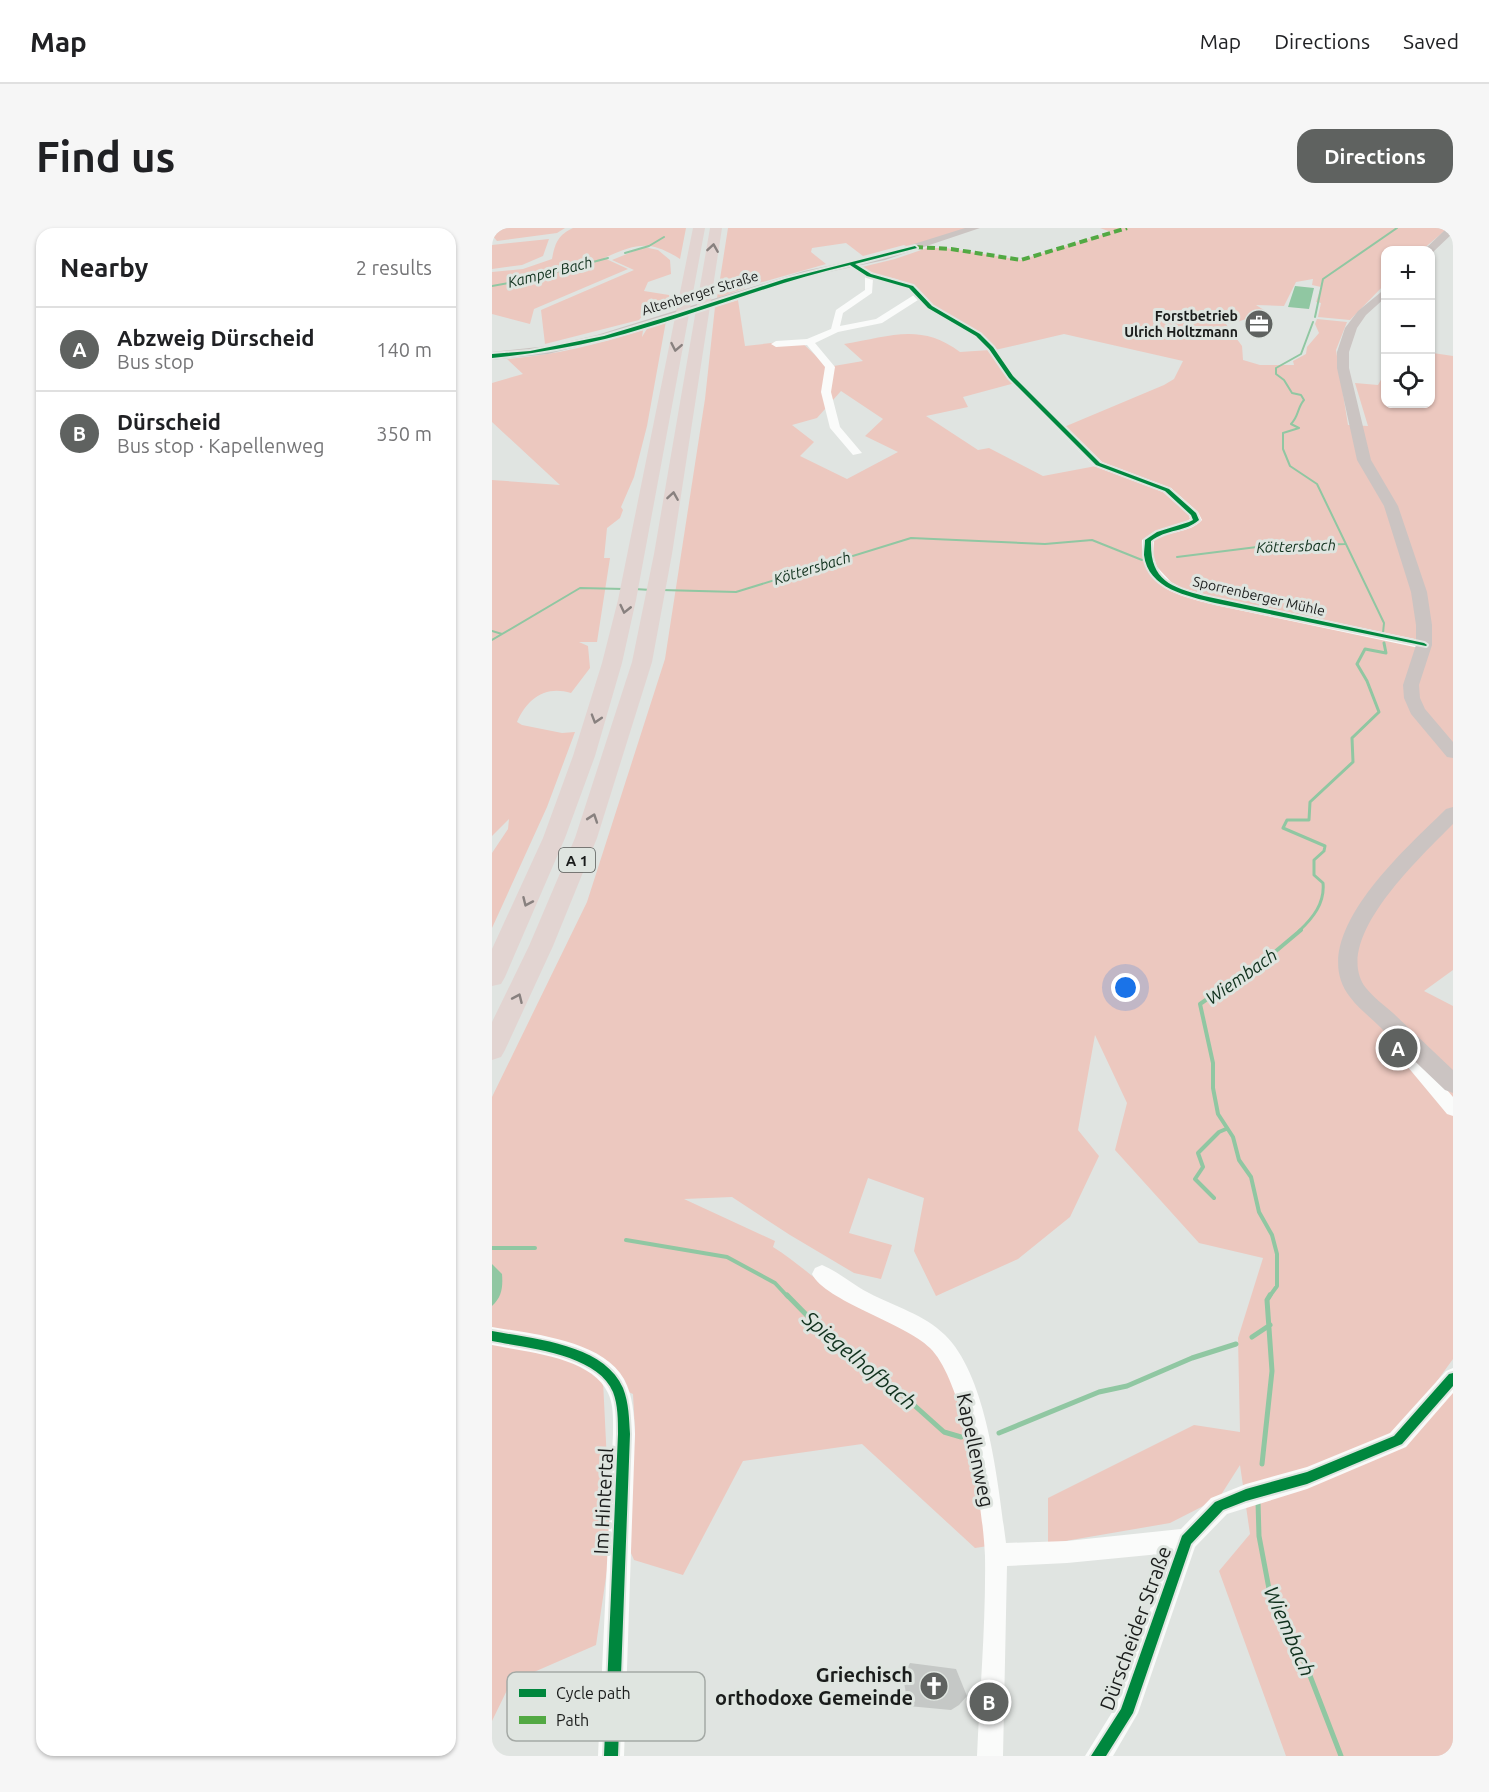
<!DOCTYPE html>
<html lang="en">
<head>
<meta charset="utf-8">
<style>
  body { margin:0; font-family:Ubuntu,sans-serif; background:#f6f6f6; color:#202124 }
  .controls { position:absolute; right:18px; top:18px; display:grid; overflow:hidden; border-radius:12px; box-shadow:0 2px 4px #0004 }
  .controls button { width:54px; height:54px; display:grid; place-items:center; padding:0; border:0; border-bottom:2px solid #e0e0e0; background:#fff; color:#202124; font:30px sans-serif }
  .you { position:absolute; left:634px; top:760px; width:21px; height:21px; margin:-15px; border:4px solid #fff; border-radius:50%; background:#1a73e8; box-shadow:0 0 0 9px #1a73e833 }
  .badge { display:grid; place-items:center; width:39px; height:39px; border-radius:50%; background:#5f6260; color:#fff; font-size:20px; font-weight:700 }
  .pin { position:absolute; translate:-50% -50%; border:3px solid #fff; box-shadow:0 2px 6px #0006 }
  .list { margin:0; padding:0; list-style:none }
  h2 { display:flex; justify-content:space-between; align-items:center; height:78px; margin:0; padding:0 24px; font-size:26px }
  h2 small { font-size:20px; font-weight:400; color:#757577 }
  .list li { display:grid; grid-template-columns:39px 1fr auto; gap:18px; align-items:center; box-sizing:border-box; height:84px; padding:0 24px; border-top:2px solid #e0e0e0 }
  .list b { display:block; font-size:22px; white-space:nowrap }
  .list p { margin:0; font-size:20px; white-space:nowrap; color:#757577 }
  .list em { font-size:20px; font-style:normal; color:#757577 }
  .icon { flex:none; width:33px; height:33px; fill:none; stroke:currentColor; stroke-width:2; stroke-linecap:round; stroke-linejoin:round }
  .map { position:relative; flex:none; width:961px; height:1528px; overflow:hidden; border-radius:18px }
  header { display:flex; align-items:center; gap:36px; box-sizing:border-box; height:84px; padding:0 30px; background:#fff; border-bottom:2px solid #e0e0e0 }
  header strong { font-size:28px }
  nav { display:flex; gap:33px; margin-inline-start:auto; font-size:21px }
  .intro { display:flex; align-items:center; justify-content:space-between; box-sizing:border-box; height:144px; padding:0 36px }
  h1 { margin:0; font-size:42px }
  .button { padding:15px 27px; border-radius:18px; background:#5f6260; color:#fff; font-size:21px; font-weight:700 }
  main { display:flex; gap:36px; padding:0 36px }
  aside { flex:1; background:#fff; border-radius:18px; box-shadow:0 2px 4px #0004 }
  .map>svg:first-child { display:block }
  .green { fill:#ecc8bf; fill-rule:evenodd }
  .water { fill:#90c7a2 }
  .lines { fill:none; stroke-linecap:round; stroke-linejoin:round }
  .stream-far3 { stroke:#90c7a2; stroke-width:2 }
  .stream-far2 { stroke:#90c7a2; stroke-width:3 }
  .stream-far1 { stroke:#90c7a2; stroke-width:4 }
  .stream { stroke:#90c7a2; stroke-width:5 }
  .building { fill:#c5c8c6 }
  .minor { fill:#fafbfa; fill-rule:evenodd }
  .major { fill:#cbc4c2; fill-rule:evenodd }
  .highway { fill:#e2d4d1; fill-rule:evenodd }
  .quiet { stroke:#52a943; stroke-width:4; stroke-dasharray:8 4; stroke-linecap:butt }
  .cycleway-casing { stroke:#dfe5e0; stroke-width:4 }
  .cycleway { fill:#00873e; fill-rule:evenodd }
  .oneway { stroke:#88817f }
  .labels { text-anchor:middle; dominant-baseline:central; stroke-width:6; stroke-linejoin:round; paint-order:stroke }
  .far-street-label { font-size:14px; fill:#1a1c1b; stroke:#dfe5e0 }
  .far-poi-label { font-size:14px; font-weight:bold; fill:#1a1c1b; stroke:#dfe5e0; text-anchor:end }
  .far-water-label { font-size:15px; font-style:italic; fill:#10311d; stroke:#dfe5e0 }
  .shield { fill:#dfe5e0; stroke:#555856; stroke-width:1.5 }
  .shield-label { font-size:15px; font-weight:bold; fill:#1a1c1b }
  .water-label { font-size:18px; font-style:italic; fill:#10311d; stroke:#dfe5e0 }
  .near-street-label { font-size:20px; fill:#1a1c1b; stroke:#dfe5e0 }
  .near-poi-label { font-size:20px; font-weight:bold; fill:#1a1c1b; stroke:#dfe5e0; text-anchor:end }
  .near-water-label { font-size:21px; font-style:italic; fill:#10311d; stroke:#dfe5e0 }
  .key { fill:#dfe5e0; stroke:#a4a9a5; stroke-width:1.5 }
  .key-label { font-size:16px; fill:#1a1c1b }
</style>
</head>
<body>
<header>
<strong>Map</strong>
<nav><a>Map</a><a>Directions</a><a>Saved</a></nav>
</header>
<div class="intro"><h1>Find us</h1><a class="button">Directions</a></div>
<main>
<aside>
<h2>Nearby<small>2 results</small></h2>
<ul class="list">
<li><span class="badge">A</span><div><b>Abzweig Dürscheid</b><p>Bus stop</p></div><em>140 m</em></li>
<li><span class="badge">B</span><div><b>Dürscheid</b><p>Bus stop · Kapellenweg</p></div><em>350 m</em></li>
</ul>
</aside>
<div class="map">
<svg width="961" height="1528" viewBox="0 0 961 1528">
  <rect width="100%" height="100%" fill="#e0e4e1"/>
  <path class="green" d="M 0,0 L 73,0 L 65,5 L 5,13 L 0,7 Z
    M 81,0 L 194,0 L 188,31 C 157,11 144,16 112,30 L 136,41 L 42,81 L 38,96 L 0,86 L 0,44 L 31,41 L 60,31 C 63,15 66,7 81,0 Z
    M 236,0 L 475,0 L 416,19 L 412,17 L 371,28 L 354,15 L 320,20 L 319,24 L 334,36 L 253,59 L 253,60 L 225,70 Z
    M 608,0 L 956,0 L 930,22 L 894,22 L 893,56 L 858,92 L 826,89 L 829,75 L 824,74 L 829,59 L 820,57 L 821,51 L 804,54 L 792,78 L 764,77 L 775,84 L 745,94 L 734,96 L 750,118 L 751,132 L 768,137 L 802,137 L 801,133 L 814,126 L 815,119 L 827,105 L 823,96 L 825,91 L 855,94 L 844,122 L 856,197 L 876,198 L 863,155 L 886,157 L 890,150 L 893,151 L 894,176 L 938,176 L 939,136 L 941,125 L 961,128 L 961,742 L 932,763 L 961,778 L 961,1131 L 929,1175 L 961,1160 L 961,1528 L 794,1528 L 727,1343 L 758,1306 L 748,1237 L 727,1270 L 678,1295 L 556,1316 L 556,1270 L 702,1197 L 748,1204 L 746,1110 L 771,1030 L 707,1015 L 623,922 L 635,875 L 603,807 L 586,902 L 607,928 L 578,989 L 526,1031 L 444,1068 L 422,1023 L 432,970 L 376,950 L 357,1005 L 400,1017 L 389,1051 L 362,1045 L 298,1007 L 240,969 L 192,971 L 283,1013 L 281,1019 C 308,1036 331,1059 359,1075 C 385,1091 416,1097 440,1117 C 477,1149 487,1270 496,1318 L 483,1320 L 370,1216 L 251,1233 L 191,1347 L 142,1332 L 135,1316 L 143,1203 L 141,1166 L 111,1153 L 119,1315 L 104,1417 L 19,1454 L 0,1493 L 0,869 L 95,674 L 173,431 L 213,171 L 223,79 L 246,72 L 253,118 L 307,112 L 336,139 L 371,133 L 352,116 C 397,109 428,94 468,124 L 498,122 L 523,155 L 471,169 L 476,179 L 434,188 L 486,222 L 497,220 L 551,248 L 604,238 L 671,263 L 701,289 L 701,292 L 707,290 L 676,260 L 610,236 L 572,199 L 672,157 L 682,151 L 691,133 L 572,106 L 503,122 C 486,101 469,99 450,84 C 439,76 428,63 418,57 C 402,47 388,51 370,39 L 403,31 L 435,20 L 454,20 L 529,32 L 619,4 ZM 349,163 L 391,191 L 373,208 L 406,224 L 355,251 L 308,228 L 322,214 L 300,197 L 325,190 Z
    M 57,11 L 51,28 L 30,37 L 0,41 L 0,17 Z
    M 152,19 L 166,22 L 178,32 L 179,46 L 156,54 L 152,63 L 177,67 L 178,73 L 161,76 L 147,92 L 53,116 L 49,82 L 142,42 L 120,32 Z
    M 174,93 L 155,198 L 142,249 L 129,279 L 131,282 L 128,290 L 115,300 L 112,330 L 118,330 L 105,414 L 87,414 L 96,418 L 98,440 L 79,465 C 53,457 35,471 25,494 L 30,497 L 70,505 L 83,504 L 55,579 L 0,700 L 0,625 L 16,601 L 17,591 L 0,608 L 0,252 L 68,257 L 0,194 L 0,155 L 31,146 L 15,131 C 62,127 105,117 151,102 L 150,109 L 156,99 Z"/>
  <path class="water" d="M 803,58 L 822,60 L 817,81 L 796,79 Z
    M 0,1036 L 10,1046 C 11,1059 10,1069 0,1078 Z"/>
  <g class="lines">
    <path class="stream-far3" d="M 133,25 L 157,18 L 172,9
      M 0,58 L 33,52 L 116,30
      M 823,89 L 831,51 L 905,0
      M 821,94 L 809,126 L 784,140 L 784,146 L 792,152 L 800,165 L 809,167 L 812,172 C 805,180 807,188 799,196 L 807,200 L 791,205 L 791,221 L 798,238 L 825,256 L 892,395 L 891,405
      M 685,329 L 765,319 L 853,316
      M 143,361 L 159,362
      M 170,362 L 244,364 L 419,310 L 553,316 L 600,312 L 650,332
      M 0,403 L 10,406
      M 0,412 L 88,360 L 132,361"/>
    <path class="stream-far2" d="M 807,703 C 821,690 833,675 831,655 L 822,647 L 822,632 L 832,623 L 833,618 L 791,600 L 795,592 L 817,592 L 818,574 L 861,534 L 860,510 L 887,484 L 875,453 L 865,436 L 873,421 L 894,425 L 892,415"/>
    <path class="stream-far1" d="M 722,970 L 703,951 L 711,939 L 706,925 L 727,904 L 734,901
      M 134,1012 L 235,1029 L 283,1055 L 296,1069
      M 0,1020 L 43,1020
      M 777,1069 L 785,1058 L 785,1026 L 780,1007 L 767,984 L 759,949 L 747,932 L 741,909 L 726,886 L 721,860 L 721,835 L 708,776 L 778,728 L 809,702"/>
    <path class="stream" d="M 295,1067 L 340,1113 L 394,1152 L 452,1204 L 469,1209
      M 760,1109 L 778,1097
      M 507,1205 L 607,1164 L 635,1158 L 700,1130 L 744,1116
      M 770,1236 L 780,1143 L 775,1072 L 778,1067
      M 766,1274 L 767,1308 L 778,1366 L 815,1440 L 849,1528"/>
  </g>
  <path class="building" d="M 418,1435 L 464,1441 L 475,1468 L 467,1477 L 459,1482 L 416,1478 L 411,1448 Z"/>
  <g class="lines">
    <path class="minor" d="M 359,34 L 380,45 L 422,57 L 441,77 L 489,105 L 502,118 L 522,147 L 610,234 L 679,260 L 706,284 L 710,292 C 697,306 676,302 662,313 L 661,327 L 665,339 L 679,354 L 690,360 L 723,369 L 932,413 L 938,417 L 932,421 L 723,377 C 684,367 648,360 650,312 L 663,303 L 695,293 L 698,291 L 697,287 L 671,264 L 602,238 L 516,151 L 496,122 L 483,109 L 435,81 L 426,72 L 390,95 L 346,104 L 323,115 L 343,139 L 339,164 L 348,199 L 370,225 L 361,227 L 338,200 L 329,164 L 333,139 L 315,117 L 284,119 L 279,116 L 284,113 L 315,111 L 339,101 L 344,82 L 373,62 L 373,48 L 356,38 L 355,36 ZM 381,51 L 416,61 L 422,67 L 384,91 L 348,98 L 351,85 L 380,65 Z
      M 919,808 L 925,810 L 928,815 L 923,824 L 961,869 L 961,888 L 955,886 L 905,826 L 908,814 Z
      M 330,1037 C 347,1044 361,1057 377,1065 C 402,1078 433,1087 453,1107 C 496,1149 506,1257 514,1315 L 575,1313 L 689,1301 L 719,1270 L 754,1256 L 815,1239 L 898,1205 L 954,1143 L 961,1140 L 961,1165 L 914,1219 L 815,1261 L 735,1286 L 703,1319 L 646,1485 L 621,1528 L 593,1528 L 624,1478 L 678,1325 L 575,1335 L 515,1338 L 511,1528 L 485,1528 C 488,1462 494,1394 493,1328 C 491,1280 472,1153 438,1120 C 413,1095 333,1073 320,1046 L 323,1040 Z
      M 0,1099 C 40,1106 110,1112 132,1151 C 141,1168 142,1187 143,1206 L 132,1528 L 106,1528 L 121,1206 C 121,1193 122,1177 116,1165 C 100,1129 34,1124 0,1117 Z"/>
    <path class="major" d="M 473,0 L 488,0 L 393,32 L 318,48 L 112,112 L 56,126 L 0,132 L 0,124 L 56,118 L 105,107 L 312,43 L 387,27 Z
      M 955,0 L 961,0 L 961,5 L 941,24 L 932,22 Z
      M 894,60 L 894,69 L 874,87 L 865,100 L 857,124 L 857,140 L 879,232 L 906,278 L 935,364 L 940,397 L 940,417 L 927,457 L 928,470 L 933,481 L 961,514 L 961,530 L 955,529 L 919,486 L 912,470 L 911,457 L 924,417 L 924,397 L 919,364 L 892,278 L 865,232 L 845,140 L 845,124 L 853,100 L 866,83 Z
      M 961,579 L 961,596 C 931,627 837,712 874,760 C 881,769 892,777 901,785 C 921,804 941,823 961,842 L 961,865 L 953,862 C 931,841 909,820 887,798 C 878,789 866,780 858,769 C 811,709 916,619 954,581 Z"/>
    <path class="highway" d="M 201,0 L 213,0 L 144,372 L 130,435 L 103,528 L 73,610 L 13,749 L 9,756 L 0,758 L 0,721 L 51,610 L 81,528 L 110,435 L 126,372 Z
      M 218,0 L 230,0 L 180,326 L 160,434 L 105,610 L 61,718 L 13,822 L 9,829 L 0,832 L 0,794 L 37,718 L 83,610 L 140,434 L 162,326 Z"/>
    <path class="quiet" d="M 423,19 L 459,21 L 529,32 L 635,0"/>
    <g class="cycleway-casing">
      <path id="cycleway" d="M 423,18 L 425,20 L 363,36 L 379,46 L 421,58 L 440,78 L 488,106 L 501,119 L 521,148 L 608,235 L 677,261 L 704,285 L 707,292 C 694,304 674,301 659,313 C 658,352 678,359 712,368 L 932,415 L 935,417 L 934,418 L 723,375 C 696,368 656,361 652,327 C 652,322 653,317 653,312 L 665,304 L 697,294 L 701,292 L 699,287 L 673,263 L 604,237 L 517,150 L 497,121 L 484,108 L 436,80 L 417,60 L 375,48 L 358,37 C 275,56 196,90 113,111 C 75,120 38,126 0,130 L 0,126 L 38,123 L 112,108 L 185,86 L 293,51 Z
        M 0,1103 C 41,1111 112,1116 131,1160 C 137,1175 137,1191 138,1206 L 126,1528 L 112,1528 L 126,1206 C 126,1192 126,1177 121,1164 C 106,1126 35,1120 0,1113 Z
        M 961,1145 L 961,1158 L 910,1216 L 815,1256 L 754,1273 L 731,1282 L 699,1316 L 641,1485 L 614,1528 L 599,1528 L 629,1481 L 690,1308 L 723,1274 L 754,1261 L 815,1244 L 902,1208 L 957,1146 Z"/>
    </g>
    <use href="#cycleway" class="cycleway"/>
  </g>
  <defs><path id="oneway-chevron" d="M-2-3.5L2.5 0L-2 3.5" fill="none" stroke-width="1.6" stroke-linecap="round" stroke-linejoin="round" transform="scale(1.5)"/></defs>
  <g class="oneway">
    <use href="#oneway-chevron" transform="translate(221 20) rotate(-81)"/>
    <use href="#oneway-chevron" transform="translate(184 119) rotate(101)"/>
    <use href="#oneway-chevron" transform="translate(181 268) rotate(-81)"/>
    <use href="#oneway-chevron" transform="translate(133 381) rotate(103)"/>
    <use href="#oneway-chevron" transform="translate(104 491) rotate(107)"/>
    <use href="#oneway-chevron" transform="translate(101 590) rotate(-71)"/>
    <use href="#oneway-chevron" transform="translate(35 674) rotate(114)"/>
    <use href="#oneway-chevron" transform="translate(26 770) rotate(-66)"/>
  </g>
  <defs>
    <g id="office-disc" transform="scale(1.5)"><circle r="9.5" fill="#5f6260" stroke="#dfe5e0"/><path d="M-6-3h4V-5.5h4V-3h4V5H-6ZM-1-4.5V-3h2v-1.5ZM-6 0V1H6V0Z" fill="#fff"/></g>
    <g id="church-disc" transform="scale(1.5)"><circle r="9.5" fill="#5f6260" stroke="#dfe5e0"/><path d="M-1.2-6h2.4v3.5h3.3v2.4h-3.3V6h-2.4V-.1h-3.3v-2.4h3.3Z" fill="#fff"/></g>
  </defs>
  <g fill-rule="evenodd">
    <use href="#office-disc" x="767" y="96"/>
    <use href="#church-disc" x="442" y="1458"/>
  </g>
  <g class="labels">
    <g class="far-street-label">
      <text transform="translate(208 65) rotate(-17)">Altenberger Straße</text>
      <text transform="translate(767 368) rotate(13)">Sporrenberger Mühle</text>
    </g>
    <g class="far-poi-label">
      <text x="746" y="88">Forstbetrieb<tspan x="746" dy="16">Ulrich Holtzmann</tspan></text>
    </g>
    <g class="far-water-label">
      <text transform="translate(58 44) rotate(-14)">Kamper Bach</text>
      <text transform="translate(804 318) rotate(-2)">Köttersbach</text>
      <text transform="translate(320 340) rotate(-17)">Köttersbach</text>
    </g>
    <rect class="shield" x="67" y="620" width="36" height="24" rx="4.5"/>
    <g class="shield-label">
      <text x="85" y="632">A 1</text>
    </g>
    <g class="water-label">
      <text transform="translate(749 748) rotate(-35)">Wiembach</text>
    </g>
    <g class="near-street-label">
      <text transform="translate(484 1222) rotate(78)">Kapellenweg</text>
      <text transform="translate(111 1273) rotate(-87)">Im Hintertal</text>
      <text transform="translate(643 1400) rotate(-70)">Dürscheider Straße</text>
    </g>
    <g class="near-poi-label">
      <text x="421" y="1446">Griechisch<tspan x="421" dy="23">orthodoxe Gemeinde</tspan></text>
    </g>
    <g class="near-water-label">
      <text transform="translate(368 1132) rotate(40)">Spiegelhofbach</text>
      <text transform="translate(798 1403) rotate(66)">Wiembach</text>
    </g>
  </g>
  <rect x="15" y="1444" width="198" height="69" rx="9" class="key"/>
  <rect x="27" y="1461" width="27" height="8" fill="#00873e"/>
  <rect x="27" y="1488" width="27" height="8" fill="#52a943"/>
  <g class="key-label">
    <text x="64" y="1471">Cycle path</text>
    <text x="64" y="1498">Path</text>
  </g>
</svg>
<div class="controls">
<button>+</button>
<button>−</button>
<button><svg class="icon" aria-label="locate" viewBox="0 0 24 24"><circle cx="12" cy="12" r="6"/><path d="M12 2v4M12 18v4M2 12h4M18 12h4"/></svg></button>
</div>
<div class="you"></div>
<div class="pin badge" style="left:906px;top:820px">A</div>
<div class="pin badge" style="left:497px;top:1474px">B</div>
</div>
</main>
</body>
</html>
